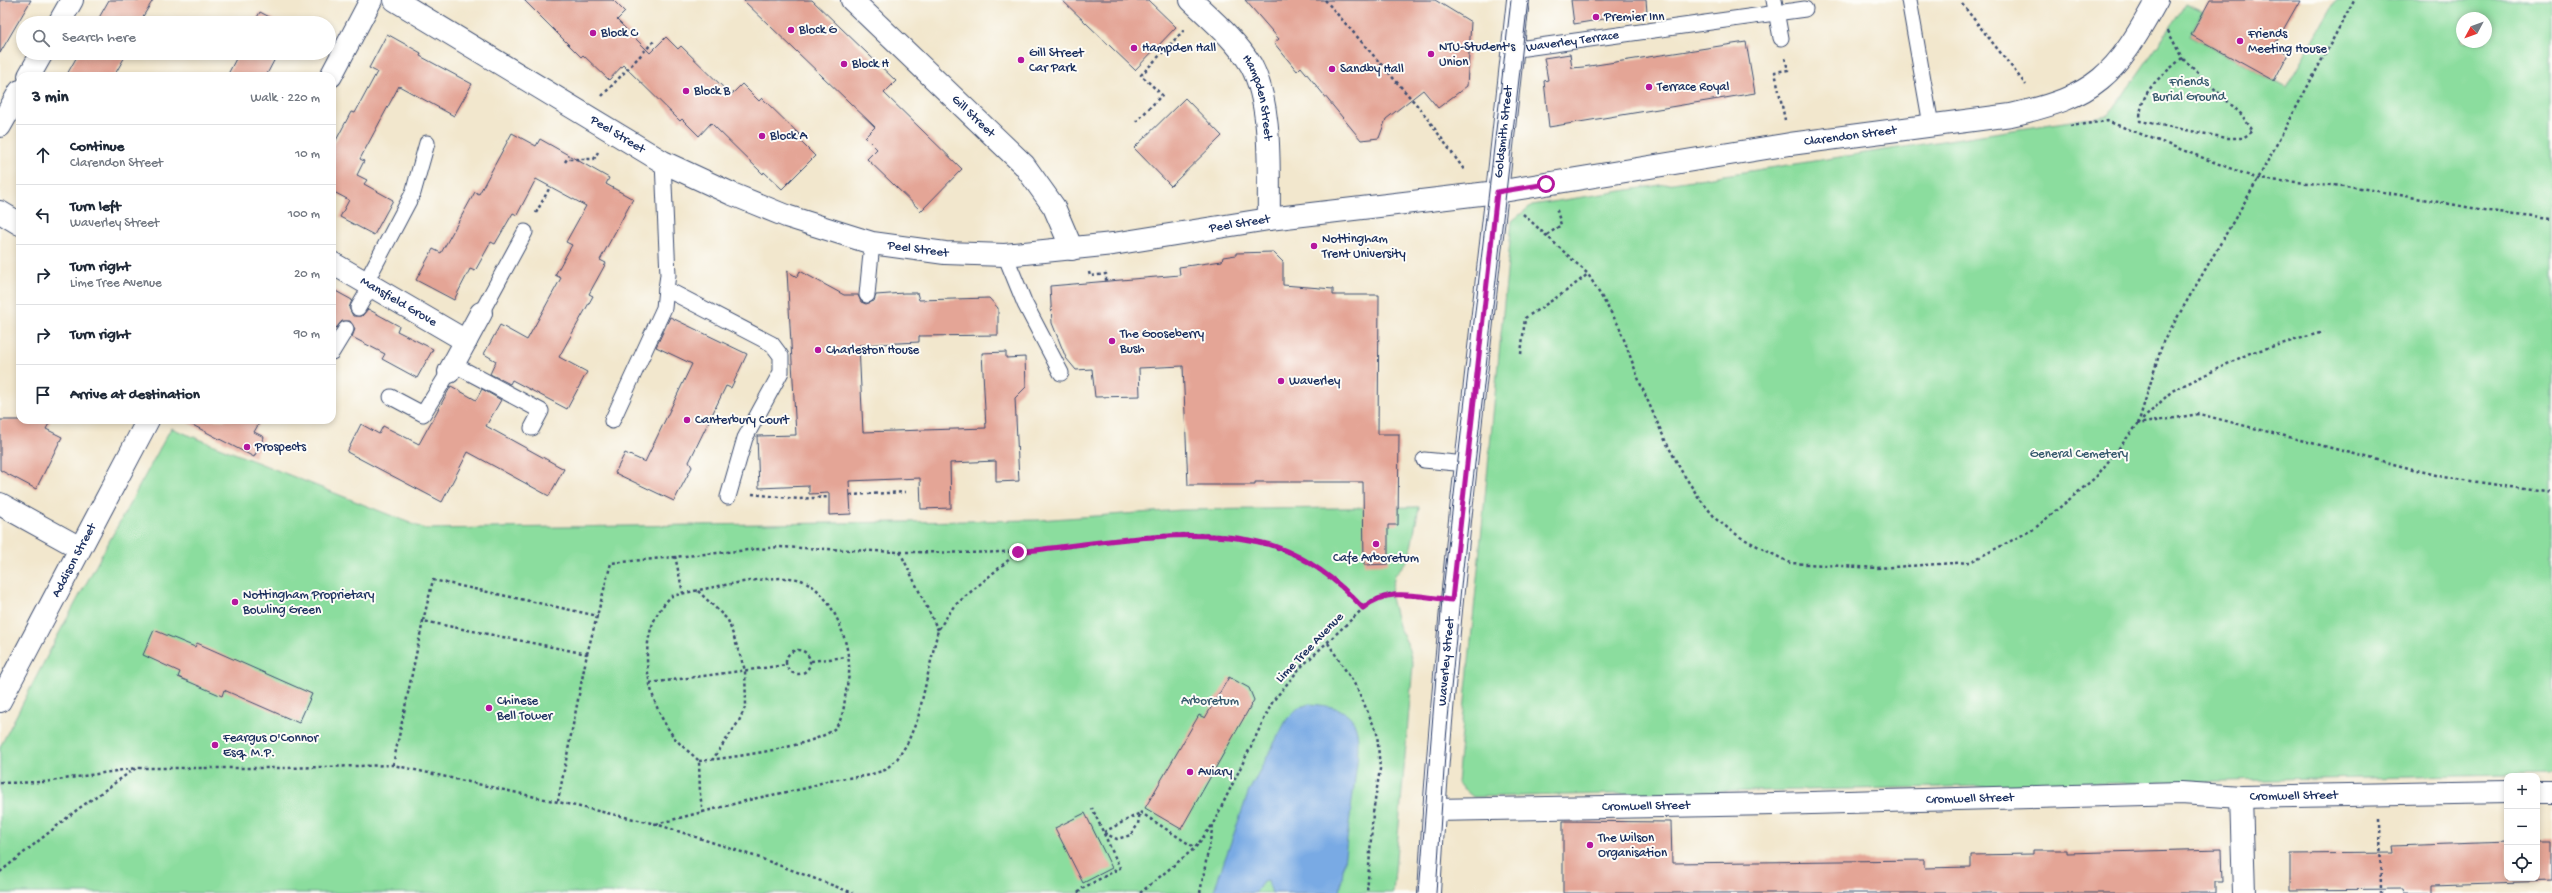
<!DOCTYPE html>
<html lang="en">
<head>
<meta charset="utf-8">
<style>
  body { margin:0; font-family:"Gochi Hand",sans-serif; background:#f6f6f7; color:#1f2937 }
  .controls { position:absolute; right:12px; bottom:12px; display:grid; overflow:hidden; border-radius:8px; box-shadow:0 2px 6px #0003 }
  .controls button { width:36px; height:36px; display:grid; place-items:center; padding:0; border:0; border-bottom:1px solid #e0e1e3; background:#fff; color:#1f2937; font:20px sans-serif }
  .compass { position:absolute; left:2456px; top:12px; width:36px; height:36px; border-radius:50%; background:#fff; box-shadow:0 2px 6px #0003; rotate:229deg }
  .stop { position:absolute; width:12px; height:12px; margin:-9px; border:3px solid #b5179e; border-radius:50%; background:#fff }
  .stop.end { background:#b5179e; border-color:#fff; box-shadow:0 1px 4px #0008 }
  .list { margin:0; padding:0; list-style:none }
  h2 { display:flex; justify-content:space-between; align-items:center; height:52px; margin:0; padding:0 16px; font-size:17px }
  h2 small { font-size:13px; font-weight:400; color:#747a83 }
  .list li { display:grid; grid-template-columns:26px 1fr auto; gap:12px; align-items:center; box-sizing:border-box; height:60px; padding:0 16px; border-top:1px solid #e0e1e3 }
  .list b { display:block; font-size:15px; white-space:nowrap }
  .list p { margin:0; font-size:13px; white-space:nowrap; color:#747a83 }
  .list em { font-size:13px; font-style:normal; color:#747a83 }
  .icon { flex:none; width:22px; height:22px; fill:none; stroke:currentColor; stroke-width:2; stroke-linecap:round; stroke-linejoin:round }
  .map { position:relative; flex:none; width:2552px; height:893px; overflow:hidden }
  .search { position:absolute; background:#fff; box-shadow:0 2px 6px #0003; left:16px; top:16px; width:320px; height:44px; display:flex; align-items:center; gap:10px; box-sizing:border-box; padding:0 14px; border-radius:22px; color:#747a83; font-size:15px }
  .panel { position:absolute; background:#fff; box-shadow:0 2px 6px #0003; left:16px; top:72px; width:320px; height:352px; border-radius:12px }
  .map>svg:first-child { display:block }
  .green { fill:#8bdd9e; stroke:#53867e; fill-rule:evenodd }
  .water { fill:#79aae4; stroke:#4a6ca1 }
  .building { fill:#e4a596 }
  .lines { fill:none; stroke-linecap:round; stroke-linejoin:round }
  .service-casing { stroke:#3b4b6f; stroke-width:17 }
  .minor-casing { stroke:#3b4b6f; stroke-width:24 }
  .tertiary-casing { stroke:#3b4b6f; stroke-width:24 }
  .path { stroke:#3b4b6f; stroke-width:2.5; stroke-dasharray:3 3; stroke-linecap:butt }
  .service { stroke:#fff; stroke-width:15 }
  .minor { stroke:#fff; stroke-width:22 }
  .tertiary { stroke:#fff; stroke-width:22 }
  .tram { stroke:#1b2f5e; stroke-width:1 }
  .route { stroke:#b5179e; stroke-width:5 }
  .poi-dot { fill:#b5179e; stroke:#fdfcf7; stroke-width:1.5 }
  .labels { text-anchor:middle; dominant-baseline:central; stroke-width:4; stroke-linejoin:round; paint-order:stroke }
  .poi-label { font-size:13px; fill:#1b2f5e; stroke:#fdfcf7; text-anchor:start }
  .street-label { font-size:13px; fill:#1b2f5e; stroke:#fdfcf7 }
  .park-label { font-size:13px; fill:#375a6e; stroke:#fdfcf7 }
</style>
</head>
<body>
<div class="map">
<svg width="2552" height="893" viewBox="0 0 2552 893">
  <rect width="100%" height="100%" fill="#fdfcf7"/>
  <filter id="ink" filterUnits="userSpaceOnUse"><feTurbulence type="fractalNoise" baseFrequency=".025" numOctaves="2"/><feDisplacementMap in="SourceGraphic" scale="8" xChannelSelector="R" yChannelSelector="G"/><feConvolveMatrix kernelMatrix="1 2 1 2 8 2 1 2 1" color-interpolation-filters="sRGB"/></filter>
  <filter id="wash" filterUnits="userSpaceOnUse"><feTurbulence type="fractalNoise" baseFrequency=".012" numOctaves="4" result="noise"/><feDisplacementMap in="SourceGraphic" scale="16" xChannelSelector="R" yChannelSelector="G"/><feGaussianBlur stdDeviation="0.9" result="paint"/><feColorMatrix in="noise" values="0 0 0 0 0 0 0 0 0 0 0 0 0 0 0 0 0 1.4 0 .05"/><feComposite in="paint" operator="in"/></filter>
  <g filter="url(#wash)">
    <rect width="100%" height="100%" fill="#f2e7cd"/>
    <path class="green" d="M 2336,0 L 2552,0 L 2552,774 L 1473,797 L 1457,783 L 1512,221 L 1532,205 L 2109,115 L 2168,31 L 2186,3 L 2203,11 L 2190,35 L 2286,88 ZM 2462,18 L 2486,18 L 2486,42 L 2462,42 Z
      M 171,428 L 425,529 L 1038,520 L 1181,510 L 1419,507 L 1409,558 L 1395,575 L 1390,594 L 1398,626 L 1407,643 L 1413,665 L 1393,893 L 0,893 L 0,747 L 58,635 Z"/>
    <path class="water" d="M 1309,704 C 1354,707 1361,719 1357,763 L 1340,893 L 1272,893 L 1268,881 L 1263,882 L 1255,893 L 1213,893 L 1249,791 L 1287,719 L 1298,708 Z"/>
    <g id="blocks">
      <path class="building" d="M 0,0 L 31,0 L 0,53 Z
        M 109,0 L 153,0 L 139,23 L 96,23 Z
        M 524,0 L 613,0 L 625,12 L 617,20 L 650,53 L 666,37 L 678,49 L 681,46 L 731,95 L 742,84 L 759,101 L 762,98 L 800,135 L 797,138 L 815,156 L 782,189 L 764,172 L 763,174 L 711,123 L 699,136 L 682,119 L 680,121 L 623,65 L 609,80 L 583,55 L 581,57 Z
        M 743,0 L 812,0 L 896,81 L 884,93 L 962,169 L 921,211 L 867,159 L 877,149 L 865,137 L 875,127 Z
        M 1062,0 L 1148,0 L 1176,27 L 1135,70 Z
        M 1245,0 L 1435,0 L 1471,22 L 1467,86 L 1438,108 L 1423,90 L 1386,119 L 1379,138 L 1361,140 L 1301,67 L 1297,71 L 1274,43 L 1279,39 Z
        M 1571,0 L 1646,0 L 1647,12 L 1574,24 Z
        M 2210,0 L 2300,0 L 2274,46 L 2288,54 L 2274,81 L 2191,35 Z
        M 260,12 L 281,23 L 254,23 Z
        M 387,34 L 421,53 L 420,56 L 472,84 L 454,116 L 399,86 L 360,159 L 364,161 L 357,175 L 367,180 L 364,184 L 393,200 L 374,235 L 340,217 L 349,200 L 332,191 L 332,148 L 351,112 L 355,113 L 377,72 L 369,68 Z
        M 1746,42 L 1755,93 L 1549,127 L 1544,81 L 1548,80 L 1544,58 L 1570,54 L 1572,68 L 1583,67 Z
        M 79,53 L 127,53 L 114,76 L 66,76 Z
        M 239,53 L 278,53 L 266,76 L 227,76 Z
        M 1185,98 L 1222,136 L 1171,186 L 1134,148 Z
        M 512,133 L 536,146 L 540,139 L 609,178 L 606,184 L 633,199 L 600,260 L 606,263 L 589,294 L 593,296 L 559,357 L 587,372 L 567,409 L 512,380 L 510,384 L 490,374 L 496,361 L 484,354 L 500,325 L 527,340 L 561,278 L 555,275 L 572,245 L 566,242 L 586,206 L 536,179 L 517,215 L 513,213 L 495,244 L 491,242 L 475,271 L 470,269 L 454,300 L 416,280 L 433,249 L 441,253 L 475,192 L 479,194 Z
        M 1273,252 L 1283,262 L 1283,285 L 1333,289 L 1333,295 L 1379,295 L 1378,434 L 1399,434 L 1398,525 L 1388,525 L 1388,564 L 1364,565 L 1363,482 L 1255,482 L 1255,485 L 1188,485 L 1183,366 L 1139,368 L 1140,396 L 1095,397 L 1092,369 L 1076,370 L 1066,358 L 1052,323 L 1050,286 L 1180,275 L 1179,267 L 1222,261 L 1223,257 L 1236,255 L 1236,253 Z
        M 787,271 L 797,277 L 800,271 L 844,295 L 858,295 L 861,302 L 866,304 L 874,301 L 876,295 L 904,293 L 917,293 L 919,300 L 989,298 L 998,308 L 998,335 L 919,336 L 919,342 L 859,345 L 863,432 L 986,428 L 982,353 L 1006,352 L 1006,358 L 1025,357 L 1026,387 L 1015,398 L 1019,481 L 996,482 L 996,461 L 950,463 L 951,508 L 921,509 L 920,478 L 849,481 L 851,514 L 829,515 L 829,493 L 809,494 L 809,486 L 759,488 L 757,436 L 796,435 Z
        M 332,289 L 352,300 L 349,308 L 353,316 L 362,316 L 368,309 L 399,326 L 397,331 L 433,349 L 417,378 L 382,359 L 385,354 L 352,337 L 355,329 L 350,321 L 342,321 L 336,328 L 332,326 Z
        M 670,317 L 747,354 L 731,388 L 726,386 L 689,462 L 692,467 L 674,501 L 615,473 L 625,453 L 645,462 L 692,364 L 656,347 Z
        M 451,386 L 476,400 L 482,389 L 501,400 L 486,426 L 564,469 L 549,496 L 468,452 L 442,502 L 347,452 L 361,424 L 379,434 L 383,426 L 419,444 Z
        M 0,420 L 51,420 L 46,429 L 62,437 L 36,489 L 0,470 Z
        M 183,420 L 261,420 L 254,432 L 264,437 L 254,457 Z
        M 154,630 L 195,647 L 197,643 L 312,694 L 299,723 L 224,690 L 222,696 L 178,677 L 180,672 L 143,655 Z
        M 1229,677 L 1249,688 L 1254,700 L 1181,829 L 1145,808 L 1199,715 L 1205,718 Z
        M 1085,813 L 1112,868 L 1083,883 L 1055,828 Z
        M 1563,821 L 1671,822 L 1672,863 L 1924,860 L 1924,868 L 1971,867 L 1971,855 L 2033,854 L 2033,850 L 2067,850 L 2067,853 L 2221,849 L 2222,882 L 2215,882 L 2215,893 L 1563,893 Z
        M 2537,841 L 2552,841 L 2552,881 L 2433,885 L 2433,893 L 2404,893 L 2403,889 L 2290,890 L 2290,854 L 2394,853 L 2393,846 L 2507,842 L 2507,878 L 2537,878 Z"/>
    </g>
  </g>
  <g filter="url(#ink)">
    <use href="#blocks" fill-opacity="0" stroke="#3b4b6f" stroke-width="1"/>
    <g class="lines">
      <g class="service-casing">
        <g id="service">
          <path d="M 1774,0 L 1781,38"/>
          <path d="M 1909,0 L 1931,125"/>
          <path id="s1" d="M 1511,50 L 1805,9"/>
          <path d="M 663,162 L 668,275 L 666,289 L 772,344 L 781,356 L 781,372 L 745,438 L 728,497"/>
          <path d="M 1005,255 L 1025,304 L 1061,373"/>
          <path d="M 366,282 L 413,193 L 427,143"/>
          <path d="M 867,295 L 872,243"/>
          <path d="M 358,308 L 371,286"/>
          <path d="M 481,313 L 525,232"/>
          <path d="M 332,352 L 346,329"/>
          <path d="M 453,364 L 541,411 L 532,428"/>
          <path d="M 391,397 L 423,414 L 449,372"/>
          <path d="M 612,421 L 664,308 L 666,289"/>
          <path d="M 1424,460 L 1466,464"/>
        </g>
      </g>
      <g class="minor-casing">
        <g id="minor">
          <path id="s2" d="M 395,0 L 663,162 L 732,194 L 786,216 L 872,243 L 945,253 L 1005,255 L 1113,244 L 1269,219 L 1497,192 L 1518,0"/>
          <path id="s3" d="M 852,0 L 1024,165 L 1054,207 L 1072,249"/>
          <path id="s4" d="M 1191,0 C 1212,20 1236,40 1251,65 C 1273,106 1268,173 1269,219"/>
          <path d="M 59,23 L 72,0"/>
          <path d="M 29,76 L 42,53"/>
          <path d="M 331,76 L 371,0"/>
          <path d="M 0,126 L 20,91"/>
          <path d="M 0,212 L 20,224"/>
          <path id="s5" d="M 332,263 L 466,341"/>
          <path d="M 449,372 L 481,313"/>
          <path d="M 0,504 L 80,548"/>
          <path id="s6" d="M 0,701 L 148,420"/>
          <path d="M 2537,792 L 2552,792"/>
          <path d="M 2241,797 L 2244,893"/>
          <path id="s7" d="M 1434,810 L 1775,804 L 2181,793 L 2241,797 L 2507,792"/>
        </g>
      </g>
      <g class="tertiary-casing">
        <g id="tertiary">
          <path id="s8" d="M 1429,893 C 1442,659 1470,425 1497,192 L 1790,144 L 2011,115 C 2097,96 2115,76 2157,0"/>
        </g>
      </g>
      <path class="path" d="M 1325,0 L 1422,111 L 1465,171
        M 1962,4 L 2026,85
        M 2168,31 L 2182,58 C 2160,78 2140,89 2140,121 L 2227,138 L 2243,138 L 2253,131 L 2241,114 L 2182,58
        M 1785,58 L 1788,70 L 1775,72 L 1785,120
        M 602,96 L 655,40
        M 1136,122 L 1162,95 L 1141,75 L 1185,29
        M 2070,126 L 2107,121 L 2258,179 L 2355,187 L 2489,211 L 2552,218
        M 565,162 L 567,159 L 594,159 L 598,152
        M 536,213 L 550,187
        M 1523,214 L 1588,274 L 1619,326 L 1640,383 L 1665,440 L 1682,472 L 1699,498 L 1717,520 L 1740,537 L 1790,563 L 1877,568 L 1970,562 L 2034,529 L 2096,477 L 2138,424 L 2199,414 L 2444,477 L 2552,493
        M 1547,235 L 1561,225 L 1556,207
        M 1089,272 L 1090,276 L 1106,274 L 1106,281
        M 1521,354 L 1525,318 L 1565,292 L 1588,274
        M 2138,424 L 2163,342 L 2258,179 L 2354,0
        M 2138,424 L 2172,391 L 2250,353 L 2323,332
        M 752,494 L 798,499 L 829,497
        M 850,495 L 906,492
        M 900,552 C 940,552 979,554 1019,551 C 1100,546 1199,519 1277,548 C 1310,559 1340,583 1363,608
        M 675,556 L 683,593
        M 698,591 L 728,620 L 745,670 L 746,705 L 739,721 L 713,759
        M 423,621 L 433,580 L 598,616
        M 1328,643 L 1357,688 L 1377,733 L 1380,769 L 1373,813 L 1367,893
        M786 662a12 12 0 1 1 24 0a12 12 0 1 1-24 0Z
        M 587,654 L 611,563 L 780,547 L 900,552 L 938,630
        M 811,661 L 847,657
        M 650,683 L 786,665
        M 699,761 C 729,758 813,747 834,729 C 842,721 844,709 845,698 C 846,690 848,682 849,674 C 851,643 832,591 801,580 C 779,572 698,590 672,596 C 634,629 644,695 671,733 C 678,744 690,752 699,761 L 700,794 L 703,813
        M 393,765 L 423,621 L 587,654 L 558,801
        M 0,783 L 44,782 L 136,768
        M 1140,812 L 1195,848
        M 2380,819 L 2381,893
        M 656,824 L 757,798 L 807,788 L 829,780 L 866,776 L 885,770 L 897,759 L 907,744 L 918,718 L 938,630 L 954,606 L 1018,552
        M 1104,832 L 1140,813
        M 1104,833 L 1117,839 L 1131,835 L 1138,824 L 1140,812
        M 0,872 L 78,809 L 136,768 L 287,768 L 393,765 L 656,824 L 757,857 L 853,893
        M 1078,893 L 1083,888 L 1120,868 L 1092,808
        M 1140,893 L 1195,848 L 1213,824 L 1273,701 L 1300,668 L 1371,601 L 1390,594 L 1427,597
        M 1200,893 L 1213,825"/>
      <use href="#service" class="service"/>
      <use href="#minor" class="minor"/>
      <use href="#tertiary" class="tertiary"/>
      <path class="tram" d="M 1419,893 L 1442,599 L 1511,0
        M 1436,893 L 1446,739 L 1462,577 L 1528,0"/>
    </g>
  </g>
  <g class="lines" filter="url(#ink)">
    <path class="route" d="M 1018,552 C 1094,544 1204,522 1277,547 C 1310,559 1340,583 1363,608 C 1390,586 1419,597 1452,600 L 1497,192 L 1546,184"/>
  </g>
  <g class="poi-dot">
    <circle cx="1596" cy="17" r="4"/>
    <circle cx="791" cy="30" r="4"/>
    <circle cx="593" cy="33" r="4"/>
    <circle cx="2240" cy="41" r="4"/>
    <circle cx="1134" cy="48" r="4"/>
    <circle cx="1431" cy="54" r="4"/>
    <circle cx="1021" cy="60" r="4"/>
    <circle cx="844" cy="64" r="4"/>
    <circle cx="1332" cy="69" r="4"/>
    <circle cx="1649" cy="87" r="4"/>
    <circle cx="686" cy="91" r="4"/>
    <circle cx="762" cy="136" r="4"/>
    <circle cx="1314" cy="246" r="4"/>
    <circle cx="1112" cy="341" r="4"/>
    <circle cx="818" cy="350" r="4"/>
    <circle cx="1281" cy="381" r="4"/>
    <circle cx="687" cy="420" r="4"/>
    <circle cx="247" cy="447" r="4"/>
    <circle cx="1376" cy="544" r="4"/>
    <circle cx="235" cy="602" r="4"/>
    <circle cx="489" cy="708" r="4"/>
    <circle cx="215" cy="745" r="4"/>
    <circle cx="1190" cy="772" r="4"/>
    <circle cx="1590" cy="845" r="4"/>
  </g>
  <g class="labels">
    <g class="poi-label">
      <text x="1604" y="17">Premier Inn</text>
      <text x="799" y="30">Block G</text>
      <text x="601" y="33">Block C</text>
      <text x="2248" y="34">Friends<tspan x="2248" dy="15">Meeting House</tspan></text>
      <text x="1439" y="47">NTU-Student's<tspan x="1439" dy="15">Union</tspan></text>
      <text x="1142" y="48">Hampden Hall</text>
      <text x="1029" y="53">Gill Street<tspan x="1029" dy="15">Car Park</tspan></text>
      <text x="852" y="64">Block H</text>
      <text x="1340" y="69">Sandby Hall</text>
      <text x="1657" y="87">Terrace Royal</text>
      <text x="694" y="91">Block B</text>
      <text x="770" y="136">Block A</text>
      <text x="1322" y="239">Nottingham<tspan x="1322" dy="15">Trent University</tspan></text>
      <text x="1120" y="334">The Gooseberry<tspan x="1120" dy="15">Bush</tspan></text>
      <text x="826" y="350">Charleston House</text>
      <text x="1289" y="381">Waverley</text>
      <text x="695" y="420">Canterbury Court</text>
      <text x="255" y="447">Prospects</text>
      <text x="1376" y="558" text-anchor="middle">Cafe Arboretum</text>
      <text x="243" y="595">Nottingham Proprietary<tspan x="243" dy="15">Bowling Green</tspan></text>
      <text x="497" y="701">Chinese<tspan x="497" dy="15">Bell Tower</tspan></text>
      <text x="223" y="738">Feargus O'Connor<tspan x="223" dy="15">Esq. M.P.</tspan></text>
      <text x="1198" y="772">Aviary</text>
      <text x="1598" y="838">The Wilson<tspan x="1598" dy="15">Organisation</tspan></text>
    </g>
    <g class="street-label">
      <text stroke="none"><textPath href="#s1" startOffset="62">Waverley Terrace</textPath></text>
      <text stroke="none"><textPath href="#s4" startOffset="122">Hampden Street</textPath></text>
      <text stroke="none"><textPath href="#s3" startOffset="168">Gill Street</textPath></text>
      <text stroke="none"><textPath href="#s2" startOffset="1228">Goldsmith Street</textPath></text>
      <text stroke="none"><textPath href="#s2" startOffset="260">Peel Street</textPath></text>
      <text stroke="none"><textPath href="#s8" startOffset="1062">Clarendon Street</textPath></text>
      <text stroke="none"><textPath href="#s2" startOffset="908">Peel Street</textPath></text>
      <text stroke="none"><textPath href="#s2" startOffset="584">Peel Street</textPath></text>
      <text stroke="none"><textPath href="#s5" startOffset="77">Mansfield Grove</textPath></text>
      <text stroke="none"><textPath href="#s6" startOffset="159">Addison Street</textPath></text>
      <text transform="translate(1310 648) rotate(-46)">Lime Tree Avenue</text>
      <text stroke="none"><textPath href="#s8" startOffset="232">Waverley Street</textPath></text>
      <text stroke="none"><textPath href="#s7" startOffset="860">Cromwell Street</textPath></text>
      <text stroke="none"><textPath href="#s7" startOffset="536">Cromwell Street</textPath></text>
      <text stroke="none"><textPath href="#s7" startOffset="212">Cromwell Street</textPath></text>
    </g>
    <g class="park-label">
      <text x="2189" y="82">Friends<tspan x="2189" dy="15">Burial Ground</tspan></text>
      <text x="2079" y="454">General Cemetery</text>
      <text x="1210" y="701">Arboretum</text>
    </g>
  </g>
</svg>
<div class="controls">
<button>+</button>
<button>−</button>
<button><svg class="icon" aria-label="locate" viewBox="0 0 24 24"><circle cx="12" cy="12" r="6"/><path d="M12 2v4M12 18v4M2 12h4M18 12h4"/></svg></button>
</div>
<svg class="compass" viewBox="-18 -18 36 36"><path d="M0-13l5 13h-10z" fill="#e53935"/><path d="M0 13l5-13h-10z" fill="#747a83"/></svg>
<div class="stop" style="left:1546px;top:184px"></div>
<div class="stop end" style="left:1018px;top:552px"></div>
<div class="search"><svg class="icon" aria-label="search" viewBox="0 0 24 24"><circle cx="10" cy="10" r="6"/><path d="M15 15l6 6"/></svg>Search here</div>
<section class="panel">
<h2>3 min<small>Walk · 220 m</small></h2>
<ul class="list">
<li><svg class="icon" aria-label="ahead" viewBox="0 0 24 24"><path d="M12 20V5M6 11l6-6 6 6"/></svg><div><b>Continue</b><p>Clarendon Street</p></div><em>10 m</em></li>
<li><svg class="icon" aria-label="left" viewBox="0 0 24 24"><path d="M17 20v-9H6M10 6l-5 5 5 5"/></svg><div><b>Turn left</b><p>Waverley Street</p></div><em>100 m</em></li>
<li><svg class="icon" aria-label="right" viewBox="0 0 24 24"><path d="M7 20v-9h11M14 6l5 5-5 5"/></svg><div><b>Turn right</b><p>Lime Tree Avenue</p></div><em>20 m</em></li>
<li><svg class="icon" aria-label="right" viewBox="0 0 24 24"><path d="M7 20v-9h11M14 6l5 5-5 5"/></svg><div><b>Turn right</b></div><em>90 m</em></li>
<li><svg class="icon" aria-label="arrive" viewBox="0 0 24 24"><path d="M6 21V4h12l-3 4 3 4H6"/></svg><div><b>Arrive at destination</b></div></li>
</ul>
</section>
</div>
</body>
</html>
